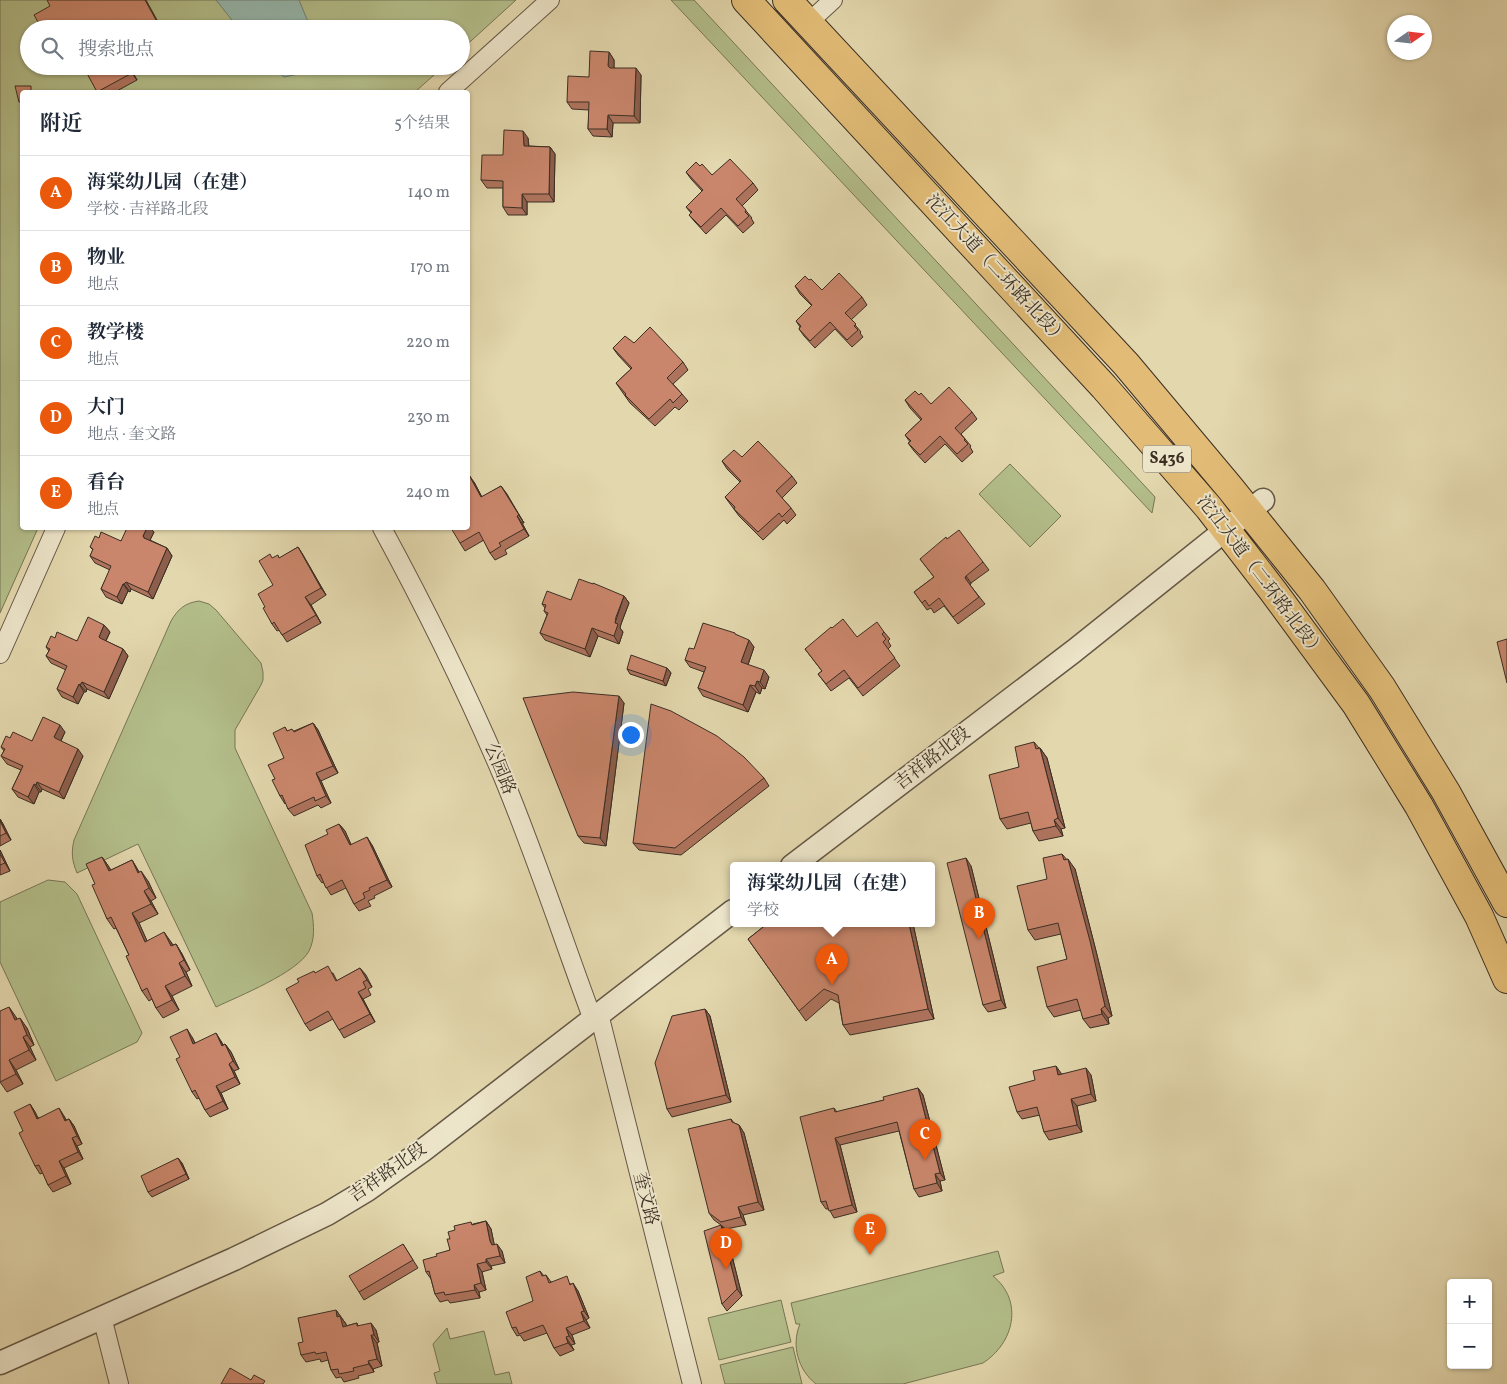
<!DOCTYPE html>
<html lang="zh">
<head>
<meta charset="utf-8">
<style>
  body { margin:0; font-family:Vollkorn,"Noto Serif SC",serif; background:#f2f2f3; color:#1f2937 }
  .controls { position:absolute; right:15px; bottom:15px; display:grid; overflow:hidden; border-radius:5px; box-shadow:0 1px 4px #0004 }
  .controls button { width:45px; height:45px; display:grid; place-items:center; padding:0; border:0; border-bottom:1px solid #e0e1e3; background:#fff; color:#1f2937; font:25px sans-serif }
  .compass { position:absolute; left:1387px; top:15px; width:45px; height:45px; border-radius:50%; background:#fff; box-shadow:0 1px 4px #0004; rotate:76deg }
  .you { position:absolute; left:630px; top:734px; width:18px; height:18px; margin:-12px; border:4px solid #fff; border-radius:50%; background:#1a73e8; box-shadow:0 0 0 8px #1a73e833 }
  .badge { display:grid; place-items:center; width:32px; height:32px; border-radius:50%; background:#ea580c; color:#fff; font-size:16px; font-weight:700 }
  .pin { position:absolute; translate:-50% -41px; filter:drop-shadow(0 1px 2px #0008) }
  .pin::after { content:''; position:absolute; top:26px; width:18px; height:15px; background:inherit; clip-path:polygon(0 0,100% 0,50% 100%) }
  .popup { position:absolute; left:730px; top:862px; width:205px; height:65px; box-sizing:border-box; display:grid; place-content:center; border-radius:5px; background:#fff; filter:drop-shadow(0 1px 4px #0005); font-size:16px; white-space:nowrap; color:#747a83 }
  .popup b { font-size:19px; color:#1f2937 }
  .popup::after { content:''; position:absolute; left:50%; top:100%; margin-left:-10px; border:10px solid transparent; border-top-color:#fff }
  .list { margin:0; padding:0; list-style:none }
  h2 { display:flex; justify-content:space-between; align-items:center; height:65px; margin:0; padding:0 20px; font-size:21px }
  h2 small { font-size:16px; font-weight:400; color:#747a83 }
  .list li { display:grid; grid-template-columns:32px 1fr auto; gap:15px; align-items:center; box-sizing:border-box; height:75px; padding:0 20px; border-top:1px solid #e0e1e3 }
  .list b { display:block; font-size:19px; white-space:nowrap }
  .list p { margin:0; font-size:16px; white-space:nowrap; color:#747a83 }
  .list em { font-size:16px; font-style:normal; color:#747a83 }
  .icon { flex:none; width:28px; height:28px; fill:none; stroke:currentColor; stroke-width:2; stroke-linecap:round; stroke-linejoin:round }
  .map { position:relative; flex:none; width:1507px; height:1384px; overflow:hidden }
  .search { position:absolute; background:#fff; box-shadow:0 1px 4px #0004; left:20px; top:20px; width:450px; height:55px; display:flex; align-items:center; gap:12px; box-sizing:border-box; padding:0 18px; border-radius:28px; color:#747a83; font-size:19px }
  .panel { position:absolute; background:#fff; box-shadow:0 1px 4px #0004; left:20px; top:90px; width:450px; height:440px; border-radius:5px }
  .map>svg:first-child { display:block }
  .green { fill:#b3be8a; stroke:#777656 }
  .water { fill:#96b9af; stroke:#728177 }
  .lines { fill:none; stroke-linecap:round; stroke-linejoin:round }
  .minor-casing { stroke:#655846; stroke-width:20 }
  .tertiary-casing { stroke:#655846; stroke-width:25 }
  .trunk-casing { stroke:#3b2e23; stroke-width:30 }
  .minor { stroke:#ede5ca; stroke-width:18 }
  .tertiary { stroke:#ede5ca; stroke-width:22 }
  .trunk { stroke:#e2bc76; stroke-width:28 }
  .wall { fill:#ae735d; stroke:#3b2e23 }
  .shaded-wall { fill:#8d5e4c; stroke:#3b2e23 }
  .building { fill:#ca866c; stroke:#3b2e23 }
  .labels { text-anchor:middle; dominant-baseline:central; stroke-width:4; stroke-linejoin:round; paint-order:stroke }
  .shield { fill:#ede5ca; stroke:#706555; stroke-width:1 }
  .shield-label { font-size:16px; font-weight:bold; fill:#3b2e23 }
  .street-label { font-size:18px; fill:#3b2e23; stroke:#ede5ca }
</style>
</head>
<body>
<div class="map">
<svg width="1507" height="1384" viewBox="0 0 1507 1384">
  <rect width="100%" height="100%" fill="#e3d7ad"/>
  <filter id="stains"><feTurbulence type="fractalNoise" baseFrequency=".004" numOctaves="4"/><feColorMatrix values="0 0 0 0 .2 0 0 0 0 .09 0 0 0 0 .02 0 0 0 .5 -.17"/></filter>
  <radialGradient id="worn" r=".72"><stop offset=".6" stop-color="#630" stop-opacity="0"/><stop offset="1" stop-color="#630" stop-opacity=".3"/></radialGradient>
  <path class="green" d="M 0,0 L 516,0 L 461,50 L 461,29 L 29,29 L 29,66 L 444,66 L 415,92 L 22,92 L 22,528 L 38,528 L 0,613 Z
    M 671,0 L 694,0 L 1155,497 L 1152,513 Z
    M 1010,464 L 1061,516 L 1030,547 L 979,494 Z
    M 199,601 L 209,604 L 216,610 L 261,663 L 263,672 L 263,680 L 261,685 L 235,730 L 235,748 L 312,913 C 314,926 315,939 309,951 C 297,973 239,996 216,1007 L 138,844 L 77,873 C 72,861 71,853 74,840 L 171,621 C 178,609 185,603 199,601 Z
    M 48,880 L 65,882 L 77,894 L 142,1033 L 137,1042 L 56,1081 L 0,962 L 0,902 Z
    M 998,1251 L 1004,1272 L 993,1276 C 1024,1301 1014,1343 983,1363 L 903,1384 L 816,1384 C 798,1370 791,1345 800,1324 L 796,1324 L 791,1303 Z
    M 781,1300 L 791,1342 L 719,1360 L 708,1318 Z
    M 447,1328 L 450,1339 L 484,1331 L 495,1375 L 509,1372 L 512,1384 L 437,1384 L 434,1373 L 440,1371 L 433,1344 Z
    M 793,1347 L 802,1384 L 725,1384 L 720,1365 Z"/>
  <path class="water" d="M 216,0 L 299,0 L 311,29 L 239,29 Z
    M 271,66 L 311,66 L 308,72 L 284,77 Z"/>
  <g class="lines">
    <g class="minor-casing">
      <path id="minor" d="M 808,23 L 833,0
        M 448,92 L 550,0
        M 382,528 C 426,609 467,692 503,777 C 536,857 563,939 593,1020
        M 0,654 L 56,528
        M 599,1014 L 692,1384
        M 102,1317 L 119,1384"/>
    </g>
    <g class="tertiary-casing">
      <path id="tertiary" d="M 792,866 L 1074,651 L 1263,500
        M 0,1363 L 234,1259 L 327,1214 L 367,1190 L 422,1151 L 733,911"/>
    </g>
    <g class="trunk-casing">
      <path id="trunk" d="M 746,0 L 1104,387 L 1209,508 L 1273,591 L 1356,704 L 1419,806 L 1479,916 L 1507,979
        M 787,0 L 1126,364 L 1230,488 L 1312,590 L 1382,688 L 1446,792 L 1507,903"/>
    </g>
    <use href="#minor" class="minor"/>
    <use href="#tertiary" class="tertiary"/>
    <use href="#trunk" class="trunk"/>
  </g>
  <path class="wall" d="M 609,52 L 614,60 L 614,68 L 641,75 L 640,123 L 613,123 L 612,137 L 593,136 L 588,129 L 589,110 L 572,109 L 567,102 L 589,77 Z
    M 83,66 L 129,66 L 137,80 L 115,92 L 98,92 Z
    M 528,138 L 529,146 L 550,147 L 555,154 L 554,202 L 527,202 L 527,215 L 508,215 L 503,207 L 503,188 L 487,188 L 481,180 L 503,155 Z
    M 700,166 L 712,175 L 753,183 L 758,190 L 742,206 L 752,218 L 751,218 L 754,223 L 743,233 L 726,215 L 706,234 L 695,222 L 689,215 L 691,213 L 686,207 L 702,191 L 691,179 L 686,172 Z
    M 809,280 L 822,290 L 862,297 L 867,305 L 851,320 L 861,332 L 860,333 L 863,337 L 852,347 L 835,329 L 815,348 L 804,336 L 799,329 L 800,327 L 796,321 L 812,306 L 800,294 L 795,286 Z
    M 634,343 L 683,362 L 688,370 L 673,384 L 682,394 L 688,401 L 679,410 L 675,407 L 655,426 L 630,403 L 616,383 L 631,369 L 618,355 L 613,348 Z
    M 919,395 L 931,404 L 972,412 L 977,419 L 961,434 L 971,446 L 970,447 L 973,452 L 962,462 L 945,444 L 925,463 L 914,451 L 908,443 L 910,442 L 905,435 L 921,420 L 910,408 L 905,400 Z
    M 742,457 L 792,476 L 797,483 L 782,498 L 791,508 L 796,515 L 787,524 L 784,520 L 763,540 L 739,516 L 725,497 L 740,482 L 727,469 L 722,461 Z
    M 474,482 L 482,497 L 501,486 L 524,523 L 522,523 L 529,536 L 505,550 L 507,554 L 495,560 L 490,553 L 484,540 L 465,551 L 460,543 Z
    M 154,532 L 150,540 L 167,548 L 172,556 L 153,599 L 131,589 L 130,592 L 128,591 L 122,604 L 106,597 L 101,589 L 110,570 L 95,563 L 90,556 L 93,550 L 90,547 L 99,538 L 121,541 Z
    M 298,547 L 303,555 L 326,595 L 311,605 L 321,623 L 287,642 L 279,630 L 277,631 L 272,624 L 265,607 L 273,585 L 273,558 L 280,558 Z
    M 920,559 L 983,562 L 989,570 L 971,583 L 970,585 L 985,604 L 958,624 L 944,606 L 934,613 L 931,608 L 927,610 L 914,592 L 934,577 Z
    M 624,596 L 629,603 L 621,624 L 620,628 L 623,632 L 619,644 L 598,636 L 590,657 L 545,640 L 540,633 L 547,615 L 544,611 L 545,608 L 542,604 L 571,600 Z
    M 104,625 L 110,632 L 106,641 L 123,649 L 128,656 L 109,699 L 87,689 L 86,692 L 84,692 L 78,704 L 62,697 L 57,689 L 66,670 L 51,663 L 46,656 L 49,651 L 46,647 L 55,638 L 77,641 Z
    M 884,632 L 890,639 L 888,641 L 891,646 L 888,649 L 900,666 L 863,696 L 849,678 L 831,691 L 818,674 L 822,671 L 805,649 Z
    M 737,635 L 754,647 L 748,665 L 769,677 L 765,689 L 762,688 L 760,694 L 756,692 L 748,712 L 703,696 L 698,688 L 704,672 L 690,667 L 685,660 L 694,649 Z
    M 667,668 L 671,673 L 666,686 L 630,674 L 627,669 Z
    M 624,703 L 606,846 L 584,843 L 578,836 Z
    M 313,723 L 318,730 L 338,773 L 321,781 L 331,803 L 321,808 L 318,805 L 294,816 L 288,809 L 286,803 L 285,804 L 280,796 L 275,779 L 284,758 L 285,727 L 287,731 L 294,731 Z
    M 65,732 L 61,741 L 83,756 L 64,799 L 42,789 L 41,792 L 39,792 L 34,804 L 18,797 L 12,789 L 21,770 L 7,764 L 1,756 L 4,751 L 1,747 L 10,738 L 32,741 Z
    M 1034,742 L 1039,748 L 1040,748 L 1047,758 L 1065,828 L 1061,829 L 1063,836 L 1039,841 L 1033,831 L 1031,823 L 1007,829 L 1000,819 L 1019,767 Z
    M 764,778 L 769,786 L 681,855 L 639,850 L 633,843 Z
    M 0,819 L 3,824 L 11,840 L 0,846 Z
    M 339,824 L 345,831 L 351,845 L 372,845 L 392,887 L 374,896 L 375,898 L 368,901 L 371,906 L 359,911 L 354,904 L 346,888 L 331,895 L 323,882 L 322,883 L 317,876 L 328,834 Z
    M 0,850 L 10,871 L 0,875 Z
    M 1062,854 L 1075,869 L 1096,951 L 1112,1016 L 1108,1018 L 1109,1024 L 1090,1028 L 1083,1019 L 1081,1010 L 1054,1017 L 1047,1007 L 1067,959 L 1061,934 L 1035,940 L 1028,930 L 1047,879 Z
    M 102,857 L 111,870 L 132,860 L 139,872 L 148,881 L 156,898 L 151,901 L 158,914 L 139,923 L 147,941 L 171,942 L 173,945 L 176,944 L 182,954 L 190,970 L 186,972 L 192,986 L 172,996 L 179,1010 L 163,1018 L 156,1008 L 152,999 L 149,1001 L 142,991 L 129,955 L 116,928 L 114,929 L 107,919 L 95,884 Z
    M 971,866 L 1006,1008 L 988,1012 L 983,1005 Z
    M 767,924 L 913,924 L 934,1019 L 850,1035 L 843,1025 L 839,1003 L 831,999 L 806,1021 L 748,939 Z
    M 360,968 L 372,987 L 368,989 L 371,995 L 363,999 L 375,1022 L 344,1038 L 333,1019 L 310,1031 L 305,1024 L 315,973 L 333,973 L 337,981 Z
    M 705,1009 L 710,1016 L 731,1102 L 672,1117 L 667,1109 Z
    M 16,1017 L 17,1019 L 27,1028 L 34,1045 L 30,1047 L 36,1060 L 16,1070 L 23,1084 L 7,1092 L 0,1082 Z
    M 192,1037 L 195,1043 L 221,1041 L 223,1045 L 225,1044 L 231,1052 L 239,1069 L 234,1071 L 240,1084 L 221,1093 L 228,1109 L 210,1117 L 205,1110 L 199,1098 L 197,1099 L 192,1092 Z
    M 1061,1074 L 1091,1075 L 1096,1101 L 1077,1106 L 1082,1132 L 1049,1140 L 1044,1132 L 1040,1115 L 1022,1119 L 1017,1112 Z
    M 918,1088 L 923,1095 L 945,1180 L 940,1181 L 942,1191 L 919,1197 L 914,1189 L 899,1131 L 840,1145 L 857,1212 L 834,1218 L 829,1209 L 826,1209 L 821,1202 L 834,1108 L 837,1112 L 884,1100 Z
    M 30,1104 L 35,1112 L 38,1118 L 64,1116 L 66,1120 L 69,1119 L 74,1126 L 82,1144 L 77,1146 L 83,1159 L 64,1168 L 71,1184 L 53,1192 L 48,1185 L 43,1173 L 40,1174 L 35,1166 L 23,1131 Z
    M 731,1119 L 734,1123 L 739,1125 L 744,1133 L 764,1210 L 743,1215 L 746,1225 L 726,1229 L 722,1226 L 726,1232 L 742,1296 L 727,1311 L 722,1304 L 721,1225 L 714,1220 L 709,1213 Z
    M 182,1163 L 189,1179 L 152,1197 L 148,1192 Z
    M 486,1221 L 491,1229 L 494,1244 L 502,1251 L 505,1263 L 491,1266 L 492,1269 L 482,1272 L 486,1290 L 479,1292 L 480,1298 L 450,1303 L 448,1300 L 440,1302 L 435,1294 L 431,1279 L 426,1272 L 437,1256 L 450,1250 L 450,1239 L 473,1224 Z
    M 403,1244 L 418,1268 L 364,1300 L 359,1292 Z
    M 540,1271 L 544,1276 L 546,1275 L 551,1282 L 572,1284 L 578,1291 L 589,1318 L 586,1320 L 590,1328 L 572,1335 L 575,1344 L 571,1345 L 574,1350 L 560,1356 L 554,1348 L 547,1333 L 524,1341 L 520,1335 L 517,1336 L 512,1328 L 533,1301 Z
    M 336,1310 L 346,1324 L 346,1326 L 357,1323 L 358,1326 L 376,1330 L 379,1342 L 377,1343 L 382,1366 L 373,1369 L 374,1372 L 358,1376 L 359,1378 L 344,1382 L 341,1377 L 336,1378 L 331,1370 L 328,1360 L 321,1362 L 320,1359 L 306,1362 L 301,1355 L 303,1342 Z"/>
  <path class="shaded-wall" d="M 145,0 L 146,0 L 162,29 L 161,29 Z
    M 609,52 L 614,60 L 614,73 L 608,66 Z
    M 128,66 L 129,66 L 137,80 L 132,73 Z
    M 636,68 L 641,75 L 640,123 L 634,116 Z
    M 608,115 L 613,123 L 612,137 L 607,129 Z
    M 523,131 L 528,138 L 529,154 L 524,146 Z
    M 550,147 L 555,154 L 554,202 L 549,194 Z
    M 522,194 L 527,202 L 527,215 L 522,208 Z
    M 469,475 L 474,482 L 486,505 L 481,497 Z
    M 501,486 L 507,494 L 524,523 L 519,515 Z
    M 517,516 L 522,523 L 529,536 L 524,529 Z
    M 147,528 L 150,528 L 154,532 L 148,544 L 143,536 Z
    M 298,547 L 303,555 L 326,595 L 321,588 Z
    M 167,548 L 172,556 L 153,599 L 148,592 Z
    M 966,576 L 971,583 L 970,586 L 965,578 Z
    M 126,582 L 131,589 L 130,592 L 124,584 Z
    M 123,584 L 128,591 L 122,604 L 117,597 Z
    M 624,596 L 629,603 L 621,624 L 620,628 L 623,632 L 619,644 L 614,636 L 615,623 Z
    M 305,597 L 311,605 L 321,623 L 316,615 Z
    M 104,625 L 110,632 L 104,644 L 99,637 Z
    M 592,628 L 598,636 L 590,657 L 585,649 Z
    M 749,640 L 754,647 L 746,670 L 741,662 Z
    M 123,649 L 128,656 L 109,699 L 104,692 Z
    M 667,668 L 671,673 L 666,686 L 663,681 Z
    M 764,670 L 769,677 L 765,689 L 760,682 Z
    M 757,681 L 762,688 L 760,694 L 755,686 Z
    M 82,682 L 87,689 L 86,692 L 80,685 Z
    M 79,684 L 84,692 L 78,704 L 73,697 Z
    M 750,685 L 756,692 L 748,712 L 743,705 Z
    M 619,696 L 624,703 L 606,846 L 600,838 Z
    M 313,723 L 318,730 L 338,773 L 333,766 Z
    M 60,725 L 65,732 L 59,744 L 54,737 Z
    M 1040,748 L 1047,758 L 1065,828 L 1058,818 Z
    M 78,749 L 83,756 L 64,799 L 59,792 Z
    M 316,773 L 321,781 L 331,803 L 326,796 Z
    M 37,782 L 42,789 L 41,792 L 36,785 Z
    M 34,784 L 39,792 L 34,804 L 28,797 Z
    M 0,819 L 3,824 L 11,840 L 6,833 Z
    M 1054,820 L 1061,829 L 1063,836 L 1056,826 Z
    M 339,824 L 345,831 L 355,853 L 350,845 Z
    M 367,837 L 372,845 L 392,887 L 387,880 Z
    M 0,850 L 10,871 L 5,863 L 0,854 Z
    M 102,857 L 109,867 L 116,881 L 109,871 Z
    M 966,858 L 971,866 L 1006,1008 L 1001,1000 Z
    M 1068,859 L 1075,869 L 1096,951 L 1112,1016 L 1105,1006 Z
    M 132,860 L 138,870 L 145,883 L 138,873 Z
    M 141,871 L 148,881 L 156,898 L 149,888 Z
    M 144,891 L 151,901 L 158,914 L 151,904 Z
    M 132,913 L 139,923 L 152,952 L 145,942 Z
    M 909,924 L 913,924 L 934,1019 L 928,1009 Z
    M 164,932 L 171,942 L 178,956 L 171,946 Z
    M 176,944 L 182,954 L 190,970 L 184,960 Z
    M 179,963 L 186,972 L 192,986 L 185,976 Z
    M 360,968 L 366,975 L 372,987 L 367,980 Z
    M 165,986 L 172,996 L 179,1010 L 172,1000 Z
    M 358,992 L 363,999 L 375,1022 L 370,1014 Z
    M 9,1007 L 16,1017 L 22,1030 L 15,1020 Z
    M 705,1009 L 710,1016 L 731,1102 L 726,1095 Z
    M 1101,1009 L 1108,1018 L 1109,1024 L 1102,1014 Z
    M 20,1018 L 27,1028 L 34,1045 L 27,1035 Z
    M 187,1029 L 192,1037 L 199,1051 L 193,1044 Z
    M 216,1033 L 221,1041 L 227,1054 L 222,1046 Z
    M 23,1037 L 30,1047 L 36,1060 L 29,1050 Z
    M 225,1044 L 231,1052 L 239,1069 L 233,1061 Z
    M 9,1060 L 16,1070 L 23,1084 L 16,1074 Z
    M 229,1064 L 234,1071 L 240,1084 L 235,1077 Z
    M 1056,1066 L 1061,1073 L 1063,1082 L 1058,1075 Z
    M 1086,1068 L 1091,1075 L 1096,1101 L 1091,1094 Z
    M 216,1086 L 221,1093 L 228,1109 L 223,1101 Z
    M 918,1088 L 923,1095 L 945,1180 L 940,1173 Z
    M 1071,1099 L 1077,1106 L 1082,1132 L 1077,1125 Z
    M 30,1104 L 35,1112 L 42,1126 L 37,1119 Z
    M 59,1108 L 64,1116 L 70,1128 L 65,1121 Z
    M 69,1119 L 74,1126 L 82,1144 L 77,1136 Z
    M 739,1125 L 744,1133 L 764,1210 L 758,1202 Z
    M 72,1138 L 77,1146 L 83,1159 L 78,1152 Z
    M 835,1138 L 840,1145 L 857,1212 L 852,1205 Z
    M 178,1158 L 182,1163 L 189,1179 L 186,1174 Z
    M 59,1161 L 64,1168 L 71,1184 L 66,1176 Z
    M 935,1174 L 940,1181 L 942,1191 L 937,1183 Z
    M 738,1207 L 743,1215 L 746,1225 L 741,1217 Z
    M 486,1221 L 491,1229 L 495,1248 L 492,1245 L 490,1241 Z
    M 721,1225 L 726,1232 L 742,1296 L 737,1289 Z
    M 497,1244 L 502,1251 L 505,1263 L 500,1256 Z
    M 486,1259 L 491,1266 L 492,1269 L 486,1262 Z
    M 477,1264 L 482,1272 L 486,1290 L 481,1283 Z
    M 573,1283 L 578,1291 L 589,1318 L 584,1311 Z
    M 474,1285 L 479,1292 L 480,1298 L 475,1290 Z
    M 336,1310 L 346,1324 L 348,1334 L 337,1317 Z
    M 581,1312 L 586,1320 L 590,1328 L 584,1321 Z
    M 371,1323 L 376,1330 L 379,1342 L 374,1335 Z
    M 566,1328 L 572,1335 L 575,1344 L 569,1336 Z
    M 371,1335 L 377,1343 L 382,1366 L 377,1359 Z
    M 566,1337 L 571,1345 L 574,1350 L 568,1343 Z
    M 368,1361 L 373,1369 L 374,1372 L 369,1364 Z"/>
  <path class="building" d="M 47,0 L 145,0 L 161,29 L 42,29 L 34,15 L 50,6 Z
    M 590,51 L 609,52 L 608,66 L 610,68 L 636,68 L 634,116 L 608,115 L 607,129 L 588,129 L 589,102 L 567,102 L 568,76 L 589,77 Z
    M 83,66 L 128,66 L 132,73 L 97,92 Z
    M 15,86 L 31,86 L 31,92 L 22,92 L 22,102 L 19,102 Z
    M 504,130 L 523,131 L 524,146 L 550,147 L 549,194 L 522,194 L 522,208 L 503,207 L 503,181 L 481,180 L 482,155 L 503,155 Z
    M 730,159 L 753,183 L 736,199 L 746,210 L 745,212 L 749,216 L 738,226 L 721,208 L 701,227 L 689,215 L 692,212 L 686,207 L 703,190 L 686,172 L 696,162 L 700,166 L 702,164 L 712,175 Z
    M 839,273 L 862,297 L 845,313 L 856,324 L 854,326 L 858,330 L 847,340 L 830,322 L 810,341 L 799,329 L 801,326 L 796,321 L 812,305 L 795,286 L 805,276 L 809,280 L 811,279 L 822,290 Z
    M 650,327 L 683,362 L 667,378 L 682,394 L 673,403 L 670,399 L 649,419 L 625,395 L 626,394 L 616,383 L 632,368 L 613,348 L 625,336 L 634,343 Z
    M 949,387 L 972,412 L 955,428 L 965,439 L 964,440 L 968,444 L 957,454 L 940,436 L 920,455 L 908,443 L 911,441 L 905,435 L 922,419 L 905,400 L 915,391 L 919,395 L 921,393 L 931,404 Z
    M 758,441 L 792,476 L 776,491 L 791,508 L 782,517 L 779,513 L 758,532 L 734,509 L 735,507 L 725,497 L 741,481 L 722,461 L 734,450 L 742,457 Z
    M 469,475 L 481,497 L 501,486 L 519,515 L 517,516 L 524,529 L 499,543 L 501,546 L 490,553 L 479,532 L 460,543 L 451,528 L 468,528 L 468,476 Z
    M 127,528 L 147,528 L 143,536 L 144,538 L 167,548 L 148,592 L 126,582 L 124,584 L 123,584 L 117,597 L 101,589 L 111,566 L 90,556 L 93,549 L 90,547 L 95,536 L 99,538 L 101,532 L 121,541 Z
    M 959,530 L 983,562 L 966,576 L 965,578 L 979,597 L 953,617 L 939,598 L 929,606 L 925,600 L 922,603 L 914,592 L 934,577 L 920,559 L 946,537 L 947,539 Z
    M 298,547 L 321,588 L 305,597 L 316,615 L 282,635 L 274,622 L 272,624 L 263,608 L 265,607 L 258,594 L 273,585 L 259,561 L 270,554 L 272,558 L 278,555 L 279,558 Z
    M 579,579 L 593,584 L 593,583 L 624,596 L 616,617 L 615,623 L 618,624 L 614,636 L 592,628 L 585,649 L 540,633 L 548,613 L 544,611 L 546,605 L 542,604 L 547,591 L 571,600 Z
    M 88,617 L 104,625 L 99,637 L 100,638 L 123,649 L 104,692 L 82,682 L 80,685 L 79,684 L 73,697 L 57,689 L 67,666 L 46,656 L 50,649 L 46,647 L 51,636 L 55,638 L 57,632 L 77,641 Z
    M 843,619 L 857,637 L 877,622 L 884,632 L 882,634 L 886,639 L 883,642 L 895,658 L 858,688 L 844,670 L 826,684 L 818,674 L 822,671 L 805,649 L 831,627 L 832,628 Z
    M 703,623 L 735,633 L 735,634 L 749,640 L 741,662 L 764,670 L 760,682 L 757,681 L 755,686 L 750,685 L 743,705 L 698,688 L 706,667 L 685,660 L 689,648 L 694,649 Z
    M 1507,639 L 1507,683 L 1497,642 Z
    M 631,655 L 667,668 L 663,681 L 627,669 Z
    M 573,692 L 619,696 L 600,838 L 578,836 L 523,698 Z
    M 651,704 L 671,711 L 717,736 L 744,757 L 764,778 L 675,848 L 633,843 Z
    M 43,717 L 60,725 L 54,737 L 55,738 L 78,749 L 59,792 L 37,782 L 36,785 L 34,784 L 28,797 L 12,789 L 23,766 L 1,756 L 5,749 L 1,747 L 6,736 L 10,738 L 13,732 L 32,741 Z
    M 313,723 L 333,766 L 316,773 L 326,796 L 315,801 L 314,797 L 288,809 L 282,795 L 280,796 L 272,780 L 275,779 L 268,765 L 284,758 L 273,733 L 285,727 L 287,731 L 292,729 L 294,732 Z
    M 1034,742 L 1036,749 L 1040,748 L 1058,818 L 1054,820 L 1056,826 L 1033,831 L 1028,812 L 1000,819 L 989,775 L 1019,767 L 1015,747 Z
    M 0,821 L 6,833 L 0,836 Z
    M 339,824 L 350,845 L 367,837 L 387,880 L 369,888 L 370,890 L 363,893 L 365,898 L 354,904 L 342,880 L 326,888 L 320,874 L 317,876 L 305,845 L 328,834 L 326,830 Z
    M 0,854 L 5,863 L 0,865 Z
    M 1062,854 L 1064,860 L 1068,859 L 1090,941 L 1105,1006 L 1101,1009 L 1102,1014 L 1083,1019 L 1077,999 L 1047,1007 L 1037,967 L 1067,959 L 1058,923 L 1028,930 L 1017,886 L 1047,879 L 1043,858 Z
    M 102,857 L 109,871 L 132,860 L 138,873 L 141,871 L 149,888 L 144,891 L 151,904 L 132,913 L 145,942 L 164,932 L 171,946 L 176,944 L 184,960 L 179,963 L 185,976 L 165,986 L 172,1000 L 156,1008 L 147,988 L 142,991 L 126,956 L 129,955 L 111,917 L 107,919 L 92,885 L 95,884 L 86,864 Z
    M 966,858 L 1001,1000 L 983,1005 L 947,863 Z
    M 849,863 L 857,866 L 841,866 Z
    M 767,924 L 909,924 L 928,1009 L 843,1025 L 838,995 L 824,989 L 799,1011 L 748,939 Z
    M 328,966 L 336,981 L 360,968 L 367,980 L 363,982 L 366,988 L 358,992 L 370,1014 L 339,1030 L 328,1011 L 305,1024 L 286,989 L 299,982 L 297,979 L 314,971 L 315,973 Z
    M 9,1007 L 15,1020 L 20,1018 L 27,1035 L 23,1037 L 29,1050 L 9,1060 L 16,1074 L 0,1082 L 0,1011 Z
    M 705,1009 L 726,1095 L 667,1109 L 655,1063 L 672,1016 Z
    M 187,1029 L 193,1044 L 216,1033 L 222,1046 L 225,1044 L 233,1061 L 229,1064 L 235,1077 L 216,1086 L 223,1101 L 205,1110 L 195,1090 L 192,1092 L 176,1059 L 180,1057 L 170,1037 Z
    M 1056,1066 L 1058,1075 L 1086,1068 L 1091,1094 L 1071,1099 L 1077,1125 L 1044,1132 L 1037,1107 L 1017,1112 L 1009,1087 L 1035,1080 L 1033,1071 Z
    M 918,1088 L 940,1173 L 935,1174 L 937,1183 L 914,1189 L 897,1122 L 835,1138 L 852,1205 L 829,1211 L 826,1201 L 821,1202 L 800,1117 L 834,1108 L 835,1112 L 884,1100 L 883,1097 Z
    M 30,1104 L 37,1119 L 59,1108 L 65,1121 L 69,1119 L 77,1136 L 72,1138 L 78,1152 L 59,1161 L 66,1176 L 48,1185 L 39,1165 L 35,1166 L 19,1133 L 23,1131 L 14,1112 Z
    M 731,1119 L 732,1122 L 739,1125 L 758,1202 L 738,1207 L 741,1217 L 721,1222 L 709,1213 L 688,1129 Z
    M 178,1158 L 186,1174 L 148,1192 L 141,1176 Z
    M 486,1221 L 490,1241 L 492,1245 L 497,1244 L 500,1256 L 486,1259 L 486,1262 L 477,1264 L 481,1283 L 474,1285 L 475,1290 L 445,1295 L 444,1292 L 435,1294 L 429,1271 L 426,1272 L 423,1260 L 437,1256 L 436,1254 L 450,1250 L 447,1239 L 450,1239 L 448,1232 L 455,1230 L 454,1226 L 471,1222 L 472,1225 Z
    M 721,1225 L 737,1289 L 722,1304 L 704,1231 Z
    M 403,1244 L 413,1260 L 359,1292 L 349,1276 Z
    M 540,1271 L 542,1276 L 546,1275 L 549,1283 L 567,1276 L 570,1285 L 573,1283 L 584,1311 L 581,1312 L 584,1321 L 566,1328 L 569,1336 L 566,1337 L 568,1343 L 554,1348 L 543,1325 L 519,1334 L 516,1327 L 512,1328 L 506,1312 L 533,1301 L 526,1277 Z
    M 336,1310 L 337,1317 L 340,1316 L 343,1327 L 357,1323 L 357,1326 L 371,1323 L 374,1335 L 371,1335 L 377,1359 L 368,1361 L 369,1364 L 353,1368 L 354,1371 L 339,1374 L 338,1369 L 331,1370 L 326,1352 L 316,1354 L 315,1352 L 301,1355 L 298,1343 L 303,1342 L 298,1318 Z
    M 230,1368 L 251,1380 L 254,1375 L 265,1381 L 263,1384 L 221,1384 Z"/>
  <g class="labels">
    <rect class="shield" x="1143" y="445.5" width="48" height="27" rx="4"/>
    <g class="shield-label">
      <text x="1167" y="459">S436</text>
    </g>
    <g class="street-label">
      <text transform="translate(996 270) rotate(47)">沱江大道（二环路北段）</text>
      <text transform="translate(1260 577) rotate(53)">沱江大道（二环路北段）</text>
      <text transform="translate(933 759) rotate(-38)">吉祥路北段</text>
      <text transform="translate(499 769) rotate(68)">公园路</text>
      <text transform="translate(388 1173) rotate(-35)">吉祥路北段</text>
      <text transform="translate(645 1199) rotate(76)">奎文路</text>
    </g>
  </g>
  <rect width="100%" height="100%" filter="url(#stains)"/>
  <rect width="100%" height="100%" fill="url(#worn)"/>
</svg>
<div class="controls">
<button>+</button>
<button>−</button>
</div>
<svg class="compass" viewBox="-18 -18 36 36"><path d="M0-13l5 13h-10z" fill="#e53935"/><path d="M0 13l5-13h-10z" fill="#747a83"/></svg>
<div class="you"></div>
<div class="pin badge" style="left:832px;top:985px">A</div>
<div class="popup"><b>海棠幼儿园（在建）</b>学校</div>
<div class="pin badge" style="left:979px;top:939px">B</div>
<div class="pin badge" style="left:925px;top:1160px">C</div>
<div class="pin badge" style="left:726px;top:1269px">D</div>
<div class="pin badge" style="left:870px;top:1255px">E</div>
<div class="search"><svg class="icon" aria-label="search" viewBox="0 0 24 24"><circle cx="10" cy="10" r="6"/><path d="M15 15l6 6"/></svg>搜索地点</div>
<section class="panel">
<h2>附近<small>5个结果</small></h2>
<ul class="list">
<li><span class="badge">A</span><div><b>海棠幼儿园（在建）</b><p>学校 · 吉祥路北段</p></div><em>140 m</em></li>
<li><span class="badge">B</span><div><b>物业</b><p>地点</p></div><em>170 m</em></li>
<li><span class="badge">C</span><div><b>教学楼</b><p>地点</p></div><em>220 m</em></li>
<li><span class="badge">D</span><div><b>大门</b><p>地点 · 奎文路</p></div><em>230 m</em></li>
<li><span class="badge">E</span><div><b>看台</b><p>地点</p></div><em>240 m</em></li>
</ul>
</section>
</div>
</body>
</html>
